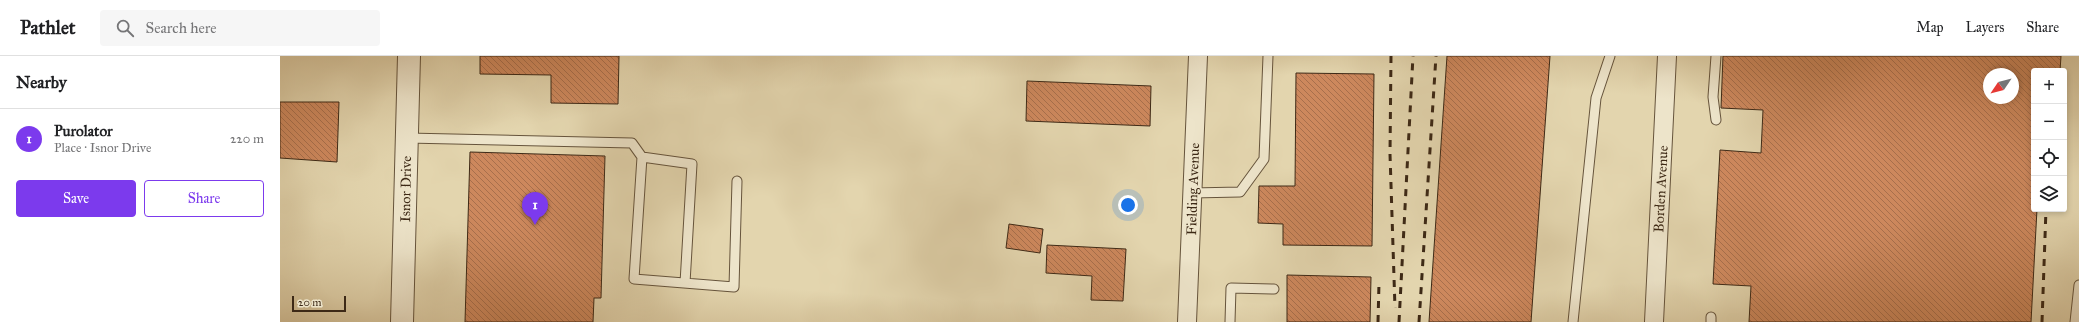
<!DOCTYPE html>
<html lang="en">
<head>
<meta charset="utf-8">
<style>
  body { margin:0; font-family:"IM FELL Great Primer",serif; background:#f6f6f6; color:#202124 }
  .controls { position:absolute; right:12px; top:12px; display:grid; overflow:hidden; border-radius:4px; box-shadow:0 2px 6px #0003 }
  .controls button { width:36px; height:36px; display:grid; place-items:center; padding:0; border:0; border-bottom:1px solid #e0e0e0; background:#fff; color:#202124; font:20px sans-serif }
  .compass { position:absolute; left:1703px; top:12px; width:36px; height:36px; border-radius:50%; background:#fff; box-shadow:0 2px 6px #0003; rotate:235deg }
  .scale { position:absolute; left:12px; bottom:10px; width:54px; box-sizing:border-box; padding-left:4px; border:2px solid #3d2916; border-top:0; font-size:11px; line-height:14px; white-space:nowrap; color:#3d2916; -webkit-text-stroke:3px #ede4ca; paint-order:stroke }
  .you { position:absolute; left:848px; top:149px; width:14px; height:14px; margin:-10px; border:3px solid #fff; border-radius:50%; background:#1a73e8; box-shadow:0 0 0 6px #1a73e833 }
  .badge { display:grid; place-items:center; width:26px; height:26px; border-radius:50%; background:#7c3aed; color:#fff; font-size:13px; font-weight:700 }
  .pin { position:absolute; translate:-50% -33px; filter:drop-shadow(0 1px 2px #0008) }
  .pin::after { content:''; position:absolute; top:21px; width:14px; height:12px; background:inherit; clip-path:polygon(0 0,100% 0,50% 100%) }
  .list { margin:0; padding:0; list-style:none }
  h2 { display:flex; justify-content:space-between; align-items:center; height:52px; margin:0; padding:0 16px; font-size:17px }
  h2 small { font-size:13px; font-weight:400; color:#757577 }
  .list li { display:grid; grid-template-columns:26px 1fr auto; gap:12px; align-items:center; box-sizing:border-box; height:60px; padding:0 16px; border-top:1px solid #e0e0e0 }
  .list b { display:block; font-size:15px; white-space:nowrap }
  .list p { margin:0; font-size:13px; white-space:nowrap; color:#757577 }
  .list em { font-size:13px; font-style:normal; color:#757577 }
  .actions { display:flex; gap:8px; padding:12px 16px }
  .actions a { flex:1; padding:9px 0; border:1px solid #7c3aed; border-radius:4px; text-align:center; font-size:14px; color:#7c3aed }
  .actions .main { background:#7c3aed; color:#fff }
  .icon { flex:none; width:22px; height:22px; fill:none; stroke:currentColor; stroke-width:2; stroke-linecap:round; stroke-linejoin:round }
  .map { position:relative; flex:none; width:1799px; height:266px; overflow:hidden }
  header { display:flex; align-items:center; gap:24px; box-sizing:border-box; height:56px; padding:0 20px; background:#fff; border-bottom:1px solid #e0e0e0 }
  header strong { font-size:19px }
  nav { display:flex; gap:22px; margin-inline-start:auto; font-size:14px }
  .search { width:280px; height:36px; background:#f6f6f6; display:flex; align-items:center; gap:10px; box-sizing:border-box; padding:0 14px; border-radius:4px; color:#757577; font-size:15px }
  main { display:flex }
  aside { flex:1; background:#fff }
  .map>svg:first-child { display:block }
  .building { fill:url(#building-back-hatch); stroke:#3d2916; fill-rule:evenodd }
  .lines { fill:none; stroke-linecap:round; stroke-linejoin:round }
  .service-casing { stroke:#66543c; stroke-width:11 }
  .minor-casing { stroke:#66543c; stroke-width:20 }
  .tertiary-casing { stroke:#66543c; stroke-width:24 }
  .service { stroke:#ede4ca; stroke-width:9 }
  .minor { stroke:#ede4ca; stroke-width:18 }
  .tertiary { stroke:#ede4ca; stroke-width:22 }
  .rail { stroke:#3d2916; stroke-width:3; stroke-dasharray:7 7; stroke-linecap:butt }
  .labels { text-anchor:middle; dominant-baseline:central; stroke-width:3; stroke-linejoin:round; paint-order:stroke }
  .street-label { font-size:14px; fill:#3d2916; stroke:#ede4ca }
</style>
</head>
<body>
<header>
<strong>Pathlet</strong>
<div class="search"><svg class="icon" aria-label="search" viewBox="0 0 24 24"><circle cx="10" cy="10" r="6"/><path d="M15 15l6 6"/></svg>Search here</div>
<nav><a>Map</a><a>Layers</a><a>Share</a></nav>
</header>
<main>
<aside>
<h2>Nearby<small></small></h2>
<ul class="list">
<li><span class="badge">1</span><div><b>Purolator</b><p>Place · Isnor Drive</p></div><em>220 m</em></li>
</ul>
<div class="actions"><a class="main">Save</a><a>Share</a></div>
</aside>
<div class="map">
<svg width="1799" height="266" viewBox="0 0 1799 266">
  <defs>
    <pattern id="building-back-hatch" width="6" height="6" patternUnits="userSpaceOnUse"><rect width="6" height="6" fill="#cd885d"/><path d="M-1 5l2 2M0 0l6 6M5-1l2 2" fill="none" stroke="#a86f4c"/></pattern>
  </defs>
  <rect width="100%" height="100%" fill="#e3d5ae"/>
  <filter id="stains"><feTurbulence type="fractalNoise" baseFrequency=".005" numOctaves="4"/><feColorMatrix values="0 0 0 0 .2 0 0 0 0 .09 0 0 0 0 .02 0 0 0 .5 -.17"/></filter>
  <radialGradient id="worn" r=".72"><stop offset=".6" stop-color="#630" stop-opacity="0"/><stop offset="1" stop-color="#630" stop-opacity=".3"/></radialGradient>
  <path class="building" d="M 200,0 L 339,0 L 338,48 L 271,47 L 271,19 L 200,18 Z
    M 1167,0 L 1270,0 L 1251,266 L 1149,266 Z
    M 1443,0 L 1781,0 L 1780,15 L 1754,15 L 1754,153 L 1757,153 L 1751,266 L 1469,266 L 1471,230 L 1433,228 L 1440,94 L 1481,97 L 1483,54 L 1441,52 ZM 1709,18 L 1733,18 L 1733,42 L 1709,42 Z
    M 1016,17 L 1094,18 L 1092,190 L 1003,189 L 1003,168 L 978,167 L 979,130 L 1015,130 Z
    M 747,25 L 871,30 L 870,70 L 746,65 Z
    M 0,46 L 59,46 L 57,106 L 0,102 Z
    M 190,96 L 325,100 L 321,242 L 314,242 L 313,266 L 185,266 Z
    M 729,168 L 763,173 L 760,197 L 726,192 Z
    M 767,189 L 846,193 L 843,245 L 811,244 L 812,220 L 766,217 Z
    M 1007,219 L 1091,221 L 1090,266 L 1007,266 Z"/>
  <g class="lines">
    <g class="service-casing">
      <path id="service" d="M 1436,64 L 1433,41 L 1436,0
        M 127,82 L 352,87 L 362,101 L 354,223 L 454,231 L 457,125
        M 362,101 L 412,108 L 405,227
        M 912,137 L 960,136 L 984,103 L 988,0
        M 950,266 L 951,232 L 994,233
        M 1293,266 L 1316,42 L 1330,0
        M 1431,266 L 1431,261
        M 1795,266 L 1799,229"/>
    </g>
    <g class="minor-casing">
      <path id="minor" d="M 907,266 L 918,0
        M 1374,266 L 1387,0"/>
    </g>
    <g class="tertiary-casing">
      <path id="tertiary" d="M 122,266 L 129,0"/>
    </g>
    <use href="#service" class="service"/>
    <use href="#minor" class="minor"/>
    <use href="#tertiary" class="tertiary"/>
    <path class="rail" d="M 1111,0 L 1110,98 L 1115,252
      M 1098,266 L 1099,227
      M 1119,266 L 1133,0
      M 1139,266 L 1156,0
      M 1762,266 L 1766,153"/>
  </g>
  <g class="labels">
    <g class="street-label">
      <text transform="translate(126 133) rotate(-89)">Isnor Drive</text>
      <text transform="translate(913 133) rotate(-88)">Fielding Avenue</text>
      <text transform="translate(1381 133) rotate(-87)">Borden Avenue</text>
    </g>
  </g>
  <rect width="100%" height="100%" filter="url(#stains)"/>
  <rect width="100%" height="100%" fill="url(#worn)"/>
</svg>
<div class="controls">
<button>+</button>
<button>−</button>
<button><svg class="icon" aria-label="locate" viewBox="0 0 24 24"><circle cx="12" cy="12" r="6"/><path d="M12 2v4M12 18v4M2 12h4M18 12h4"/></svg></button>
<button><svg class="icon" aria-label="layers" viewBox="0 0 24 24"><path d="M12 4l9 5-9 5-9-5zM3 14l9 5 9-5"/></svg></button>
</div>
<svg class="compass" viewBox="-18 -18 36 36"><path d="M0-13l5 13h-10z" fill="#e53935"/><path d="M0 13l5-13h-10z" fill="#757577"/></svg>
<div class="scale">20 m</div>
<div class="you"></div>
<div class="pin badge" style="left:255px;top:169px">1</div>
</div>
</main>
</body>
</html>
